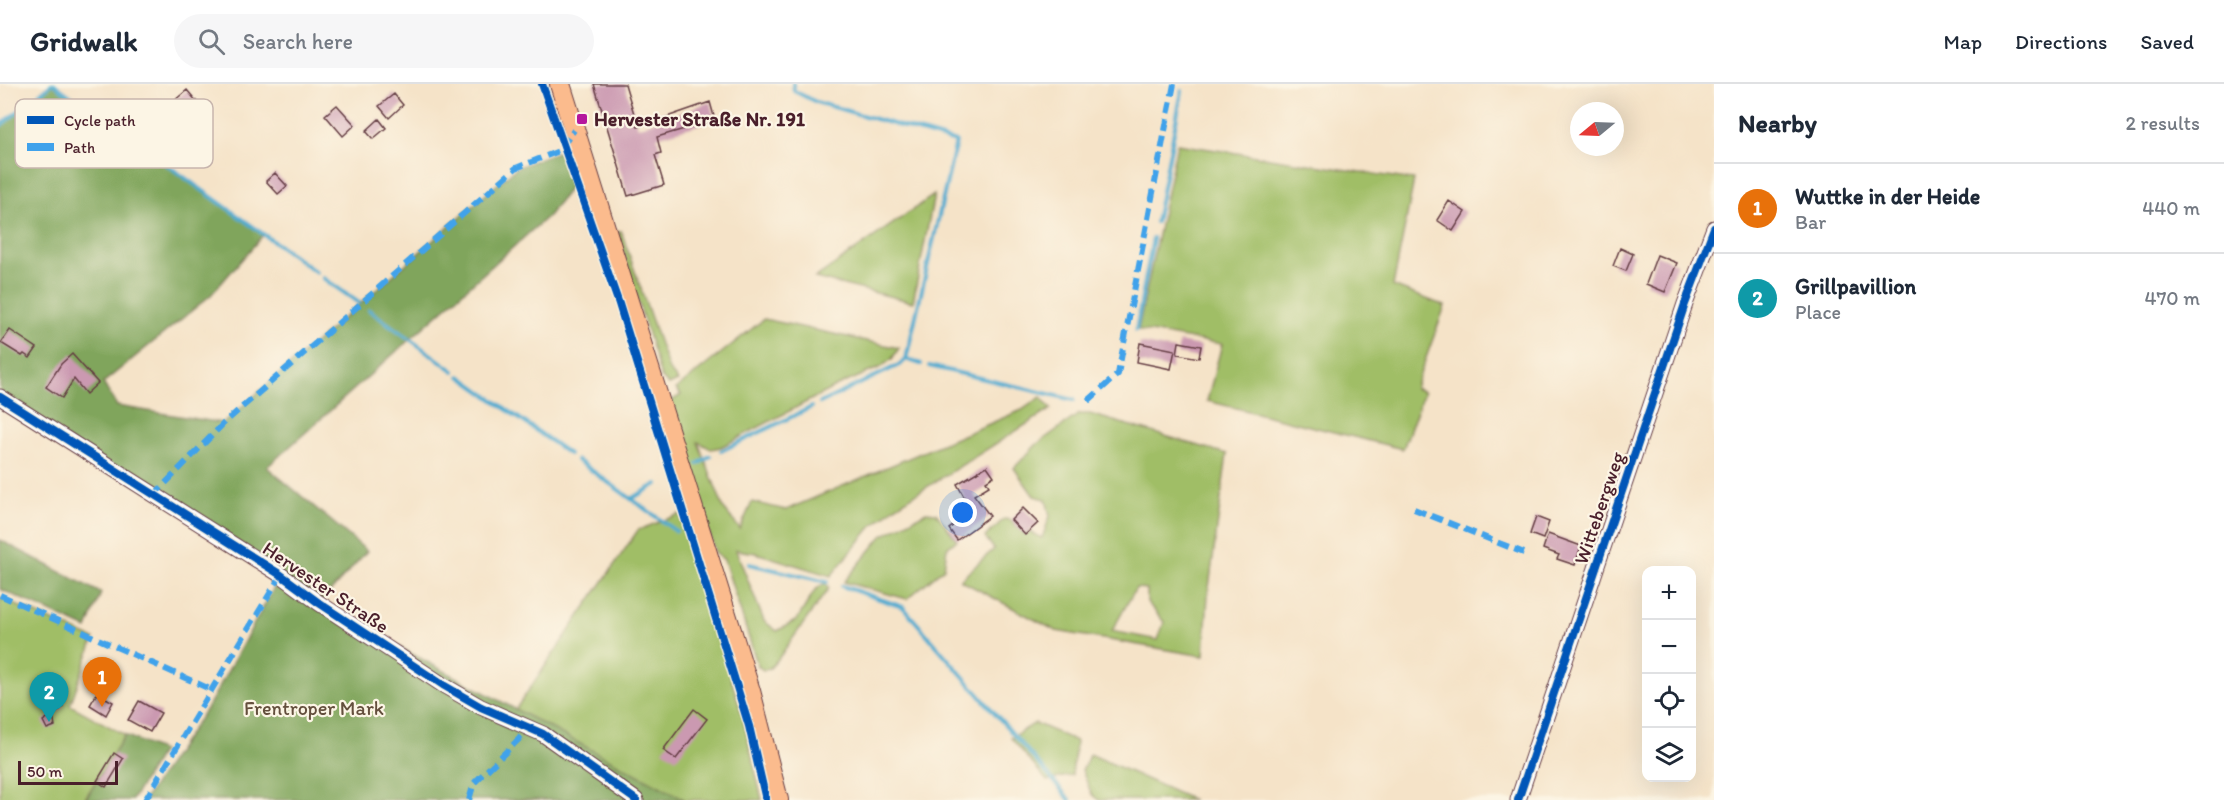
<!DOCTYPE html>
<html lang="en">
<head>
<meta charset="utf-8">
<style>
  body { margin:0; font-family:Itim,sans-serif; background:#f6f6f7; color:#1f2937 }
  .controls { position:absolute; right:18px; bottom:18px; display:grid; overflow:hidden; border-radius:12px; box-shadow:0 6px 24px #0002 }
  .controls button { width:54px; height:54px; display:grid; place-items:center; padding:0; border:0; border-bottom:2px solid #e0e1e3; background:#fff; color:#1f2937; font:30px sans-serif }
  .compass { position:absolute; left:1570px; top:18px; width:54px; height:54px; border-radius:50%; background:#fff; box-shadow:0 6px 24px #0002; rotate:251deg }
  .scale { position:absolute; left:18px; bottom:15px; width:100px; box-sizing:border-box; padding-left:6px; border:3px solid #4a1f2b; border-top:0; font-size:16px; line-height:21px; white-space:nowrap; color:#4a1f2b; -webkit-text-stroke:4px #fcf5e5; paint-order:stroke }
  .you { position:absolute; left:963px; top:429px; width:21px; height:21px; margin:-15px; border:4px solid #fff; border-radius:50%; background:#1a73e8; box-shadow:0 0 0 9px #1a73e833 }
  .badge { display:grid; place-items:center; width:39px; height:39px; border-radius:50%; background:#0f766e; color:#fff; font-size:20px; font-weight:700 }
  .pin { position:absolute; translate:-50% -50px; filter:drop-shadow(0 2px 3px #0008) }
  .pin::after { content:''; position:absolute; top:32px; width:21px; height:18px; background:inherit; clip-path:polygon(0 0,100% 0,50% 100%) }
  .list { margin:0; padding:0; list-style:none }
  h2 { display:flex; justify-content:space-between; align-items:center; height:78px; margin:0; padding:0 24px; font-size:26px }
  h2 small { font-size:20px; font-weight:400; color:#747a83 }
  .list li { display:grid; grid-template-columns:39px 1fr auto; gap:18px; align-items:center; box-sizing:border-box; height:90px; padding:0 24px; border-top:2px solid #e0e1e3 }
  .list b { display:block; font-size:22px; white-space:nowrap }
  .list p { margin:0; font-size:20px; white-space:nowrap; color:#747a83 }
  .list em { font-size:20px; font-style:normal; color:#747a83 }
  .icon { flex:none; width:33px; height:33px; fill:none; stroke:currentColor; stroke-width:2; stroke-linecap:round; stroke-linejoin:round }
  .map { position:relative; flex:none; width:1714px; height:716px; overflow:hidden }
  header { display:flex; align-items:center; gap:36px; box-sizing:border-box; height:84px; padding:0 30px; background:#fff; border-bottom:2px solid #e0e1e3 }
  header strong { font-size:28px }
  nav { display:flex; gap:33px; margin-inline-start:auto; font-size:21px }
  .search { width:420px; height:54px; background:#f6f6f7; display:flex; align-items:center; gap:15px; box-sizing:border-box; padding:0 21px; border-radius:33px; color:#747a83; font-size:22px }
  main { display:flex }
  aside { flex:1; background:#fff }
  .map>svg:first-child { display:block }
  .green { fill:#a0be66; stroke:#756e48; stroke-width:1.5; fill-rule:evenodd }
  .forest { fill:#80a55b; stroke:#656243; stroke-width:1.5 }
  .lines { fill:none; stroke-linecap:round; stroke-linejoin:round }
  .stream { stroke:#53acd0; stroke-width:4 }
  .building { fill:#cb99b1 }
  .minor-casing { stroke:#643c43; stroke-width:17 }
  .major-casing { stroke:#643c43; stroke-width:22 }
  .minor { stroke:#fff; stroke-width:15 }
  .major { stroke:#fbbb8d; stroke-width:20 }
  .quiet { stroke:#40a2eb; stroke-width:6; stroke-dasharray:12 6; stroke-linecap:butt }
  .cycleway-casing { stroke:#fcf5e5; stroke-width:11 }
  .cycleway { stroke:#0057b8; stroke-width:8 }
  .poi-dot { fill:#b5179e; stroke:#fcf5e5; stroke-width:2 }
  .labels { text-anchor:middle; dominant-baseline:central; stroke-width:4.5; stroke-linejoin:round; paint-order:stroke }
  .poi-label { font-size:20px; font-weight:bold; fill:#4a1f2b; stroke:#fcf5e5; text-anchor:start }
  .street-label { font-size:20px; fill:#4a1f2b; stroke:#fcf5e5 }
  .park-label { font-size:20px; fill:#644f3d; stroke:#fcf5e5 }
  .key { fill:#fcf5e5; stroke:#c7b5ad; stroke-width:1.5 }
  .key-label { font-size:16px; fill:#4a1f2b }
</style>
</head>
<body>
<header>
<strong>Gridwalk</strong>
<div class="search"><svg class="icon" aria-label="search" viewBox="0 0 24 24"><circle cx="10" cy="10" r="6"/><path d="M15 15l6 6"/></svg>Search here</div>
<nav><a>Map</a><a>Directions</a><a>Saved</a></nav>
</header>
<main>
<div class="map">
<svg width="1714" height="716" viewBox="0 0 1714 716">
  <rect width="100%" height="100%" fill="#fcf5e5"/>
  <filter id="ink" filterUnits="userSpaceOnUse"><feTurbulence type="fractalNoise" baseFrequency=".0167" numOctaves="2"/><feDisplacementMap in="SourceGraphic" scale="12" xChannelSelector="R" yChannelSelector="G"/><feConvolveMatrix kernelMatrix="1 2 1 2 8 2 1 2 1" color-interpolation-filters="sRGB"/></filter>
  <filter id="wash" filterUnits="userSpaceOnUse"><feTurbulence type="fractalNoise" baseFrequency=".008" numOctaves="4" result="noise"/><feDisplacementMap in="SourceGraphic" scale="24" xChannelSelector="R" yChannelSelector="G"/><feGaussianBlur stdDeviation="1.35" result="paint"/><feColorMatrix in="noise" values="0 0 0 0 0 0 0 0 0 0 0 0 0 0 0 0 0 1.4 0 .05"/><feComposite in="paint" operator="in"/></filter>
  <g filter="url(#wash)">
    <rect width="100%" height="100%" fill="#f5e3c8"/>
    <path class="green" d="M 1177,60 L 1414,96 L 1393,202 L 1445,222 L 1415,304 L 1424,308 L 1403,365 L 1207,317 L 1222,260 L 1138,246 Z
      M 934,111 L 913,218 L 815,194 Z
      M 617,147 L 621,147 L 669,286 L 678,297 L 669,301 L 661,293 Z
      M 764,235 L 899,264 L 892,275 L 881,283 L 835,303 L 721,363 L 711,365 L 698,358 L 724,425 L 740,445 L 752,418 L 786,426 L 1022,326 L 1041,313 L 1051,325 L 895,423 L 872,442 L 831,492 L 756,469 L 736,466 L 764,537 L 777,547 L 797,536 L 815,506 L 825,499 L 829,504 L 778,575 L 770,584 L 763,586 L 758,582 L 724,476 L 715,468 L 669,318 L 681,311 L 676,305 Z
      M 1079,330 L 1090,330 L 1227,370 L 1208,511 L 1204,572 L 1056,547 L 960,496 L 994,465 L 985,453 L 1004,435 L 1011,436 L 1025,451 L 1029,447 L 1042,454 L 1050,432 L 1046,415 L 1034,412 L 1014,384 L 1037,360 ZM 1136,504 L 1147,505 L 1147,518 L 1164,538 L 1158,556 L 1112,547 Z
      M 926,428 L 936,429 L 957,456 L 947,464 L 944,484 L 907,515 L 844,498 L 882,452 Z
      M 680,430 L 742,630 L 762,716 L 685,716 L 515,626 L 638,446 Z
      M 0,514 L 94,555 L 70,621 L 125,651 L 84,716 L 0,716 Z
      M 1035,639 L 1076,657 L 1072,691 L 1047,697 L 1011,654 Z
      M 1090,670 L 1193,716 L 1099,716 L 1092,711 L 1082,686 Z"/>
    <path class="forest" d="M 52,0 L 264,150 L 211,211 L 103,299 L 117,322 L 223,339 L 516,84 L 559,67 L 571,103 L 548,132 L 267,383 L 367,467 L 319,520 L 685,716 L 144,716 L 210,619 L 281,491 L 0,313 L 0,42 Z
      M 0,456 L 101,509 L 87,545 L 0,505 Z
      M 125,651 L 162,667 L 132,716 L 85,716 Z"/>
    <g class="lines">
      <path class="stream" d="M 54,0 L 91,27
        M 793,0 L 794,7 L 816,18 L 956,58 L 906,275 L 901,280 L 820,319
        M 99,32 L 316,188
        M 0,42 L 52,0
        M 1156,138 L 1182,7
        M 323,194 L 359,219
        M 369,226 L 454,287
        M 1136,246 L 1153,154
        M 906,275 L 921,280
        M 929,282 L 1074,316
        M 460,292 L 569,370
        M 721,367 L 812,323
        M 577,376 L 676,447
        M 698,380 L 710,372
        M 631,415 L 657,400
        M 749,480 L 827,498
        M 842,502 L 903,523 L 1070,716"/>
    </g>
    <g id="blocks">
      <path class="building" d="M 594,0 L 625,0 L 638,43 L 710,18 L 715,36 L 657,53 L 661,69 L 655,71 L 664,101 L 628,112 Z
        M 187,6 L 197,18 L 179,35 L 168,22 Z
        M 394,10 L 403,21 L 389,34 L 379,22 Z
        M 337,21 L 355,41 L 343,52 L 325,31 Z
        M 379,35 L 386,44 L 373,55 L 366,47 Z
        M 275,89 L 287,102 L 278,110 L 266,97 Z
        M 1449,117 L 1465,128 L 1453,147 L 1437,136 Z
        M 1620,164 L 1633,170 L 1626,187 L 1613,182 Z
        M 1657,171 L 1677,179 L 1665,208 L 1646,200 Z
        M 10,246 L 37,264 L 30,274 L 24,270 L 22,272 L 1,259 Z
        M 1179,258 L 1201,262 L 1199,274 L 1177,270 Z
        M 1140,259 L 1175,266 L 1171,285 L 1137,278 Z
        M 72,270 L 98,299 L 86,310 L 74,295 L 62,314 L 46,303 L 61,280 Z
        M 987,382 L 994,392 L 986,397 L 989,402 L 974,411 L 990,432 L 957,456 L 949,445 L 972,427 L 957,400 Z
        M 1023,424 L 1038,439 L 1025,451 L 1011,436 Z
        M 1536,433 L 1549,438 L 1543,455 L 1530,450 Z
        M 1548,450 L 1581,462 L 1575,481 L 1557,475 L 1559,471 L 1543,465 Z
        M 97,609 L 113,618 L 106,631 L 90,621 Z
        M 58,615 L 63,623 L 53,631 L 55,642 L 47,645 L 43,637 L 52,631 L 51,619 Z
        M 139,617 L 161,629 L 150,648 L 128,636 Z
        M 694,625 L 707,635 L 676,675 L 663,666 Z
        M 114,669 L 123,675 L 106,703 L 97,697 Z"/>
    </g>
  </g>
  <g filter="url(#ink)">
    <use href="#blocks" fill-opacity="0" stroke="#643c43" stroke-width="1.5"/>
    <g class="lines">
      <g class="minor-casing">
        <path id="minor" d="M 0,313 L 281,491 L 319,519 L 443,601 L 481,623 L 543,650 L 636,716
          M 1518,716 L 1685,220 L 1714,144"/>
      </g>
      <g class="major-casing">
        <path id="major" d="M 560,0 L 750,607 L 778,716"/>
      </g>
      <use href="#minor" class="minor"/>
      <use href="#major" class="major"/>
      <path class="quiet" d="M 1088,317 L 1118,290 L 1174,0
        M 153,412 L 224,339 L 516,84 L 559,67 L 574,46
        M 1414,425 L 1524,469
        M 0,511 L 210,605
        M 145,716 L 281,491
        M 469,716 L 474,699 L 519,655 L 528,641"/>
      <g class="cycleway-casing">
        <path id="cycleway" d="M 542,0 L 619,220 L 749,642 L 766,716
          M 0,313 L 281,491 L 319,519 L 443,601 L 481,623 L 543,650 L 636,716
          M 1518,716 L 1685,220 L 1714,144"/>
      </g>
      <use href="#cycleway" class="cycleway"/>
    </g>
  </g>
  <rect class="poi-dot" x="576" y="29" width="12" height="12" rx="3"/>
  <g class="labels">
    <g class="poi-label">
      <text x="594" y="35">Hervester Straße Nr. 191</text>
    </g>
    <g class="street-label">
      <text transform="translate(1599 424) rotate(-71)">Wittebergweg</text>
      <text transform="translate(326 503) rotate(34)">Hervester Straße</text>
    </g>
    <g class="park-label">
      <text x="314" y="624">Frentroper Mark</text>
    </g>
  </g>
  <rect x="15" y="15" width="198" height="69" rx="9" class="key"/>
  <rect x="27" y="32" width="27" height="8" fill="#0057b8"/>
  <rect x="27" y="59" width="27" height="8" fill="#40a2eb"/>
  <g class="key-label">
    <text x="64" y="42">Cycle path</text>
    <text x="64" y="69">Path</text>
  </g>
</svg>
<div class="controls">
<button>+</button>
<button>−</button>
<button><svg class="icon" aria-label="locate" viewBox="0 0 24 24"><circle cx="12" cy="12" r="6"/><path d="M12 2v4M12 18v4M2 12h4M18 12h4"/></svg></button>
<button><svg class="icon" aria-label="layers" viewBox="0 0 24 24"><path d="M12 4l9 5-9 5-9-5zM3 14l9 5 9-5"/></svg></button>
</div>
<svg class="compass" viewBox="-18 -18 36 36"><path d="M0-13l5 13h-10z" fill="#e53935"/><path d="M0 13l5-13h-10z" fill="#747a83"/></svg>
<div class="scale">50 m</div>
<div class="you"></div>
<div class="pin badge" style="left:102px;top:623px;background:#e8710a">1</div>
<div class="pin badge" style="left:49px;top:638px;background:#0f9aa8">2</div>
</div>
<aside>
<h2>Nearby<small>2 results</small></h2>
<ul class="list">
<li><span class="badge" style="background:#e8710a">1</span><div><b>Wuttke in der Heide</b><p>Bar</p></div><em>440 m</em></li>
<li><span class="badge" style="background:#0f9aa8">2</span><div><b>Grillpavillion</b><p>Place</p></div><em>470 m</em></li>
</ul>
</aside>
</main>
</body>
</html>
